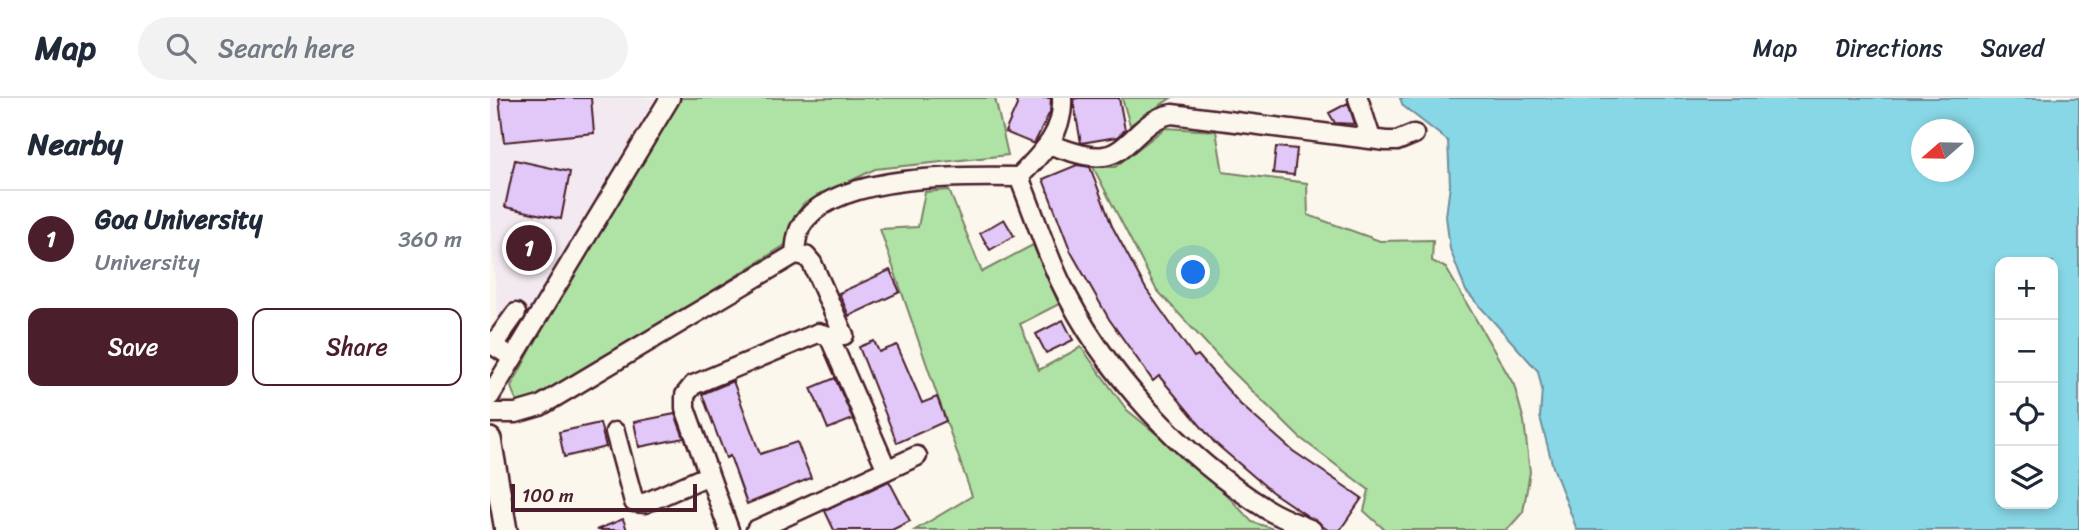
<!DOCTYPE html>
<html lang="en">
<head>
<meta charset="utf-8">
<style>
  body { margin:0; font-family:Sriracha,sans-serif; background:#f2f2f3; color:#1f2937 }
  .controls { position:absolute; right:21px; bottom:21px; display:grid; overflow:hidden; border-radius:14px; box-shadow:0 4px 10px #0003 }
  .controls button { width:63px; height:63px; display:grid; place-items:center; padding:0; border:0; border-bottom:2px solid #e0e1e3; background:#fff; color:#1f2937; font:35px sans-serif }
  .compass { position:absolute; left:1421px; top:21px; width:63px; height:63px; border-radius:50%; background:#fff; box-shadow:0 4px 10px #0003; rotate:250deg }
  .scale { position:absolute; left:21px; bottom:18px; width:186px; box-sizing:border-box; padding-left:7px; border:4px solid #4a1f2b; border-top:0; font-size:19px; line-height:24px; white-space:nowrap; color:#4a1f2b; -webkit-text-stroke:5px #fbf7ec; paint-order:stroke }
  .you { position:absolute; left:704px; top:175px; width:24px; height:24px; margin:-18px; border:5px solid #fff; border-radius:50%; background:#1a73e8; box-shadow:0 0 0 10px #1a73e833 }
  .badge { display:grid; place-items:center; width:46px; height:46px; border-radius:50%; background:#4a1f2b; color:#fff; font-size:23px; font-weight:700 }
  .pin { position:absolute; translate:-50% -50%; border:4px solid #fff; box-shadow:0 2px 7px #0006 }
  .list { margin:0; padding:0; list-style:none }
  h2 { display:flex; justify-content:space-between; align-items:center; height:91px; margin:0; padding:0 28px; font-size:30px }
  h2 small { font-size:23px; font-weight:400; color:#747a83 }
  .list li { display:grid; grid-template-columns:46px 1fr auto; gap:21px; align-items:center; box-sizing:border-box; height:98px; padding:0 28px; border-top:2px solid #e0e1e3 }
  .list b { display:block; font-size:26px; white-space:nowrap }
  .list p { margin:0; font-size:23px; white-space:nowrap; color:#747a83 }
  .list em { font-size:23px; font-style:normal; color:#747a83 }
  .actions { display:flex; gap:14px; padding:21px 28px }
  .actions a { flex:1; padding:16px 0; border:2px solid #4a1f2b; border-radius:14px; text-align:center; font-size:24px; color:#4a1f2b }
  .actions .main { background:#4a1f2b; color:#fff }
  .icon { flex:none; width:38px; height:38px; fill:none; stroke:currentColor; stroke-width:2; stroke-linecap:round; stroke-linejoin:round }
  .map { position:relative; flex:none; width:1589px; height:432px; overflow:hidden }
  header { display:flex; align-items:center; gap:42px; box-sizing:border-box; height:98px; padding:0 35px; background:#fff; border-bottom:2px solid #e0e1e3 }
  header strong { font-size:33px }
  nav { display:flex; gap:38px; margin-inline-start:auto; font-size:24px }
  .search { width:490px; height:63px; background:#f2f2f3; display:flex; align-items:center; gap:18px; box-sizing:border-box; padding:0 24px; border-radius:38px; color:#747a83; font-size:26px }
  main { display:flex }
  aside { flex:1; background:#fff }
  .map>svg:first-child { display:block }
  .built { fill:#f3e9f0 }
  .green { fill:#afe3a5; stroke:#7c8168; stroke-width:2 }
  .water { fill:#88d7e6; stroke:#6f8d9b; stroke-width:2; fill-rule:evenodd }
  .building { fill:#e1c8f8; stroke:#4a1f2b; stroke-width:2 }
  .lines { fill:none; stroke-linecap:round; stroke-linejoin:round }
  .minor-casing { stroke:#4a1f2b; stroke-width:23 }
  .major-casing { stroke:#4a1f2b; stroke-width:26 }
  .minor { stroke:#fbf7ec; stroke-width:18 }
  .major { stroke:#fbf7ec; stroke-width:21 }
</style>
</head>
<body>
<header>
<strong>Map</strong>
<div class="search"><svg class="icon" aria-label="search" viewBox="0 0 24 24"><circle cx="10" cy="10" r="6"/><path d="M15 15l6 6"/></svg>Search here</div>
<nav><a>Map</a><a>Directions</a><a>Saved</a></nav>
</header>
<main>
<aside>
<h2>Nearby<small></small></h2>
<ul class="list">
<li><span class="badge">1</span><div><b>Goa University</b><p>University</p></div><em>360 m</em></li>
</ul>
<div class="actions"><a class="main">Save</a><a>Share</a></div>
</aside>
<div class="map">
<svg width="1589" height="432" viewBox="0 0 1589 432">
  <rect width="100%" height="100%" fill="#fbf7ec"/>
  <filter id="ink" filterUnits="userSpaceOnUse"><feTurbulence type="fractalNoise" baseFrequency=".0143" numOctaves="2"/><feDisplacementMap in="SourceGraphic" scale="14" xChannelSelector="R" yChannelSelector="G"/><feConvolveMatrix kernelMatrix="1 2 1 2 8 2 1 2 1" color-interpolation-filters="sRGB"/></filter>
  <g filter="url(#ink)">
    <path class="built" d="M 0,0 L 165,0 L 12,264 L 0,123 Z"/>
    <path class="green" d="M 189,0 L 505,0 L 518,57 L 385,71 L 313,106 L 295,147 L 91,277 L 29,309 L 21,289 L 57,221 Z
      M 632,0 L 681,0 L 640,27 Z
      M 675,30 L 726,33 L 733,74 L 817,85 L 818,117 L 890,143 L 943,142 L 942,163 L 956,170 L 1024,287 L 1034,323 L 1040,374 L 1033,414 L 1017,432 L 895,432 L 874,413 L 879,392 L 809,339 L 737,268 L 666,191 L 603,69 L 625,69 Z
      M 459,92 L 492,174 L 543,147 L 569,206 L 530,226 L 549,272 L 591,249 L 637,312 L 720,379 L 762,424 L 787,432 L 425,432 L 482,398 L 390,131 L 428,129 L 435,94 Z"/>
    <path class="water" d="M 910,0 L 1589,0 L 1589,432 L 1087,432 L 1063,369 L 1050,319 L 1052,291 L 1048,273 L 976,193 L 960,151 L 956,118 L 960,87 L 958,43 L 913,8 ZM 1432,32 L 1474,32 L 1474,74 L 1432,74 ZM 1510,164 L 1563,164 L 1563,406 L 1510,406 Z"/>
    <path class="building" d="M 9,0 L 101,0 L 104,35 L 14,44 Z
      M 525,0 L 561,0 L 560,14 L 544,46 L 515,34 L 527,7 Z
      M 589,0 L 629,0 L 635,32 L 627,39 L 591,45 L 583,1 Z
      M 858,5 L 865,26 L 845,25 L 839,15 Z
      M 786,49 L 807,51 L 804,77 L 783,75 Z
      M 25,62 L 80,74 L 71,121 L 15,109 Z
      M 587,67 L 600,69 L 622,128 L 656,191 L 704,259 L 708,257 L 750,306 L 803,353 L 872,400 L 850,432 L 838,432 L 782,394 L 724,344 L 669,278 L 663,283 L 619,221 L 581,154 L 553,81 Z
      M 514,121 L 524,138 L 500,152 L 490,135 Z
      M 400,172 L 410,194 L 359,218 L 349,195 Z
      M 573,222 L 583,242 L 556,255 L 546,236 Z
      M 384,243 L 389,254 L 407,247 L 432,305 L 447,299 L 456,323 L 407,345 L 369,249 Z
      M 345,280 L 363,321 L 338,331 L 321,290 Z
      M 243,283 L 270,356 L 307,344 L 321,380 L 257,406 L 240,358 L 236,360 L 212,296 Z
      M 185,316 L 194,340 L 149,349 L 144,324 Z
      M 110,325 L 116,349 L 74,359 L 69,334 Z
      M 399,383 L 420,423 L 402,432 L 344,432 L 335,413 Z
      M 133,421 L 137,432 L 106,432 Z"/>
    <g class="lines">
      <g class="minor-casing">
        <path id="minor" d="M 572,0 C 574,35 552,55 529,79 C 543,113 554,149 570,183 C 613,274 693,359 778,412 C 791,420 808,426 822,432
          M 868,0 L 881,40
          M 560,47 C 576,51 597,61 614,58 C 639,55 651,21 682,16 L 896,43 L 907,43 L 924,36
          M 305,156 C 306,143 307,131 316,121 C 354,76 474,78 529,79
          M 23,260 L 3,247 L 26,215
          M 0,298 L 180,0
          M 0,315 L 26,315 L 50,308 L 305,156 L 316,158 L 322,165 L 354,237
          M 125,334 L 144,404 L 155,405 L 219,377
          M 239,432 L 195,310 L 195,297 L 203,287 L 328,235 L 339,238 L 397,372
          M 266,432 L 427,358"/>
      </g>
      <g class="major-casing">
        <path id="major" d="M 0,341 L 16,432"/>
      </g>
      <use href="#minor" class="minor"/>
      <use href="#major" class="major"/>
    </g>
  </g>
</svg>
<div class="controls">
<button>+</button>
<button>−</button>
<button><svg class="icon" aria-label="locate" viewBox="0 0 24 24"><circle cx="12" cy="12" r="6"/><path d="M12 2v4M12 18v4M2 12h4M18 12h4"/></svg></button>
<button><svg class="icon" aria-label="layers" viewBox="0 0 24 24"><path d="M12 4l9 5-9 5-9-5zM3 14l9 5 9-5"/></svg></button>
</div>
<svg class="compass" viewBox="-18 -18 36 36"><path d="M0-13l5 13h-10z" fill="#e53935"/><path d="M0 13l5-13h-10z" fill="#747a83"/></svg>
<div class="scale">100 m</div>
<div class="you"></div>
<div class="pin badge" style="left:39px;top:150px">1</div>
</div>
</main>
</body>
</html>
